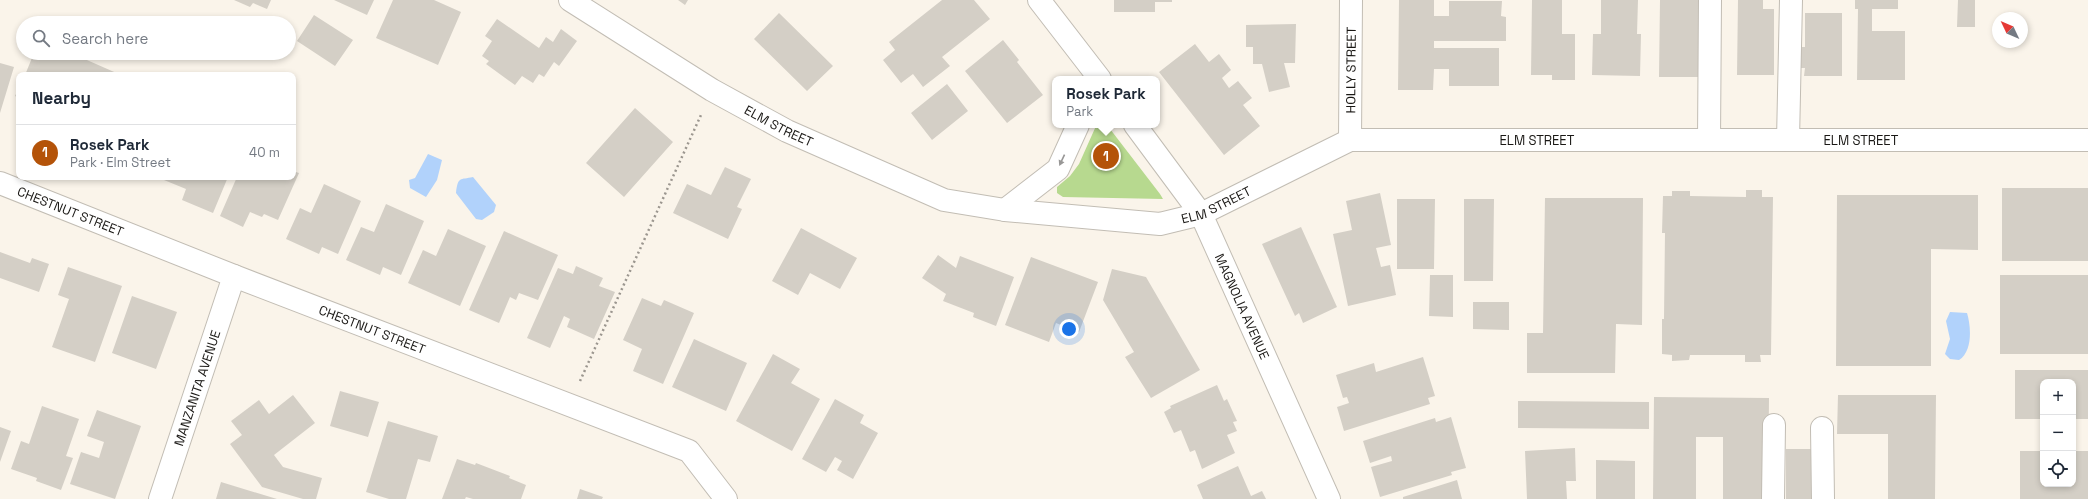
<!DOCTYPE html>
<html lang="en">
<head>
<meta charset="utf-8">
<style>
  body { margin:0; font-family:"Space Grotesk",sans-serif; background:#f6f6f7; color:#1f2937 }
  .controls { position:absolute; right:12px; bottom:12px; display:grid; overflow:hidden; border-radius:8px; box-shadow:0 2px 6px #0003 }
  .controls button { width:36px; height:36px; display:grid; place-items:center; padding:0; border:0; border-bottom:1px solid #e0e1e3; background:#fff; color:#1f2937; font:20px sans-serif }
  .compass { position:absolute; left:1992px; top:12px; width:36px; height:36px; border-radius:50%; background:#fff; box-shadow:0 2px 6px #0003; rotate:314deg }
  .you { position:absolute; left:1069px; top:329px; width:14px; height:14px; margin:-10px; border:3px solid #fff; border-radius:50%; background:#1a73e8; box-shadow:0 0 0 6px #1a73e833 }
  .badge { display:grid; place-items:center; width:26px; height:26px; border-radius:50%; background:#b45309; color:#fff; font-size:13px; font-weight:700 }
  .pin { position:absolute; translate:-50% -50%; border:2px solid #fff; box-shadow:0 1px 4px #0006 }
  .popup { position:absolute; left:1052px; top:76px; width:108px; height:52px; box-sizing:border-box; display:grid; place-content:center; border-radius:8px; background:#fff; filter:drop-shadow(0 1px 3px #0005); font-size:13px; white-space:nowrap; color:#747a83 }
  .popup b { font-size:15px; color:#1f2937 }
  .popup::after { content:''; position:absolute; left:50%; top:100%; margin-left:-8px; border:8px solid transparent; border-top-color:#fff }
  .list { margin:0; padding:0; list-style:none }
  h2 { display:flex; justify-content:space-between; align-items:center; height:52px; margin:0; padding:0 16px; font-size:17px }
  h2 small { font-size:13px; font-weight:400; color:#747a83 }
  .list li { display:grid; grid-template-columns:26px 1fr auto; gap:12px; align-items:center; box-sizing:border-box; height:56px; padding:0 16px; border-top:1px solid #e0e1e3 }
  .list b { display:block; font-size:15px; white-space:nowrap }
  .list p { margin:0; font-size:13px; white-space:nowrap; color:#747a83 }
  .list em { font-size:13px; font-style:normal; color:#747a83 }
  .icon { flex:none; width:22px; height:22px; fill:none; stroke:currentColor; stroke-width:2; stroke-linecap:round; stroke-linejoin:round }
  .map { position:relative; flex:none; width:2088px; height:499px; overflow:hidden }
  .search { position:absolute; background:#fff; box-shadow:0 2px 6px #0003; left:16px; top:16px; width:280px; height:44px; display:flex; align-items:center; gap:10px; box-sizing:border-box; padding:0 14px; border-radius:22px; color:#747a83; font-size:15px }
  .panel { position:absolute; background:#fff; box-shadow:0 2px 6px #0003; left:16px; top:72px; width:280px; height:108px; border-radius:8px }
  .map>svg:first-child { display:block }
  .green { fill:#b7d98f }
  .water { fill:#b1d2fb }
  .building { fill:#d4cfc6 }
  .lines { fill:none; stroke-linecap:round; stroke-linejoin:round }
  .minor-casing { stroke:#c2bdb4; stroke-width:24 }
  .path { stroke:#9b968f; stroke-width:2.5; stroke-dasharray:2 3; stroke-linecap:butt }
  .minor { stroke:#fff; stroke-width:22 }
  .oneway { fill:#989796 }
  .labels { text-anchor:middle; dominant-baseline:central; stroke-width:3; stroke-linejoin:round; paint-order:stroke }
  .street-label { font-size:13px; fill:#1a1815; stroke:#faf4ea }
</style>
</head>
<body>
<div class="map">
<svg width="2088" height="499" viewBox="0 0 2088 499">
  <rect width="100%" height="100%" fill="#faf4ea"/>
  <path class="green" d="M 1107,125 L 1160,194 L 1163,199 L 1063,197 L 1057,193 L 1057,187 L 1070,176 L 1079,164 L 1096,126 Z"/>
  <path class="water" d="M 428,154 L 442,160 L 437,180 L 426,197 L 410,188 L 409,180 L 415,178 Z
    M 473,177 L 496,205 L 494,212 L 482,220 L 476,219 L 456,193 C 458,176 460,180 473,177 Z
    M 1950,312 L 1967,313 C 1971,326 1973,351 1959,360 L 1950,359 L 1945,354 L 1950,339 L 1946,321 Z"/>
  <path class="building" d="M 234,0 L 271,0 L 267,9 L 253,3 L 250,7 Z
    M 334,0 L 374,0 L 367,15 Z
    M 393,0 L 434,0 L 461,12 L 438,65 L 376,38 Z
    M 678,0 L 688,0 L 685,5 Z
    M 942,0 L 974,0 L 990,19 L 942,57 L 950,66 L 923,87 L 913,74 L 901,83 L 883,60 L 895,50 L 889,42 Z
    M 1114,0 L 1172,0 L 1172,2 L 1155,2 L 1155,12 L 1114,12 Z
    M 1399,0 L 1434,0 L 1434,16 L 1449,16 L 1449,1 L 1502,1 L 1501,16 L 1506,17 L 1506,41 L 1434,41 L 1434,48 L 1499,48 L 1499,86 L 1449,86 L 1449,69 L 1434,69 L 1433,90 L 1398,90 Z
    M 1532,0 L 1562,0 L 1562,34 L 1575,34 L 1575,80 L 1552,80 L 1552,75 L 1531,75 Z
    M 1601,0 L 1638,0 L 1637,34 L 1641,34 L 1640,76 L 1592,75 L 1593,34 L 1601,34 Z
    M 1660,0 L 1706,0 L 1705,77 L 1659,77 Z
    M 1738,0 L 1763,0 L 1763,9 L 1774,9 L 1774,75 L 1737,75 Z
    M 1855,0 L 1898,0 L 1898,9 L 1872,9 L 1872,31 L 1905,31 L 1905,80 L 1857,80 L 1858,9 L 1855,9 Z
    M 1958,0 L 1975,0 L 1975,27 L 1957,27 Z
    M 779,13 L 833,66 L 807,91 L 754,39 Z
    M 1805,13 L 1842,13 L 1842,76 L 1804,76 L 1805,68 L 1797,68 L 1797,47 L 1805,47 Z
    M 314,15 L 353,40 L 335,66 L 297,41 Z
    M 497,19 L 539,48 L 546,37 L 553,42 L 561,29 L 577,41 L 559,66 L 554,62 L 544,77 L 539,74 L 533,83 L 522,76 L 515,85 L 486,64 L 489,61 L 482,56 L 492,41 L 485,36 Z
    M 1296,24 L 1295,63 L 1284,63 L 1290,87 L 1269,92 L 1262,64 L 1253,64 L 1253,47 L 1246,47 L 1246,25 Z
    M 1003,40 L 1019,60 L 1017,62 L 1043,95 L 1007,123 L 965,71 Z
    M 1195,44 L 1209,62 L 1219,54 L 1231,70 L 1222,78 L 1229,88 L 1238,81 L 1252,98 L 1243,105 L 1260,126 L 1224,155 L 1159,72 Z
    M 34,53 L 71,53 L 121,75 L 25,75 Z
    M 0,63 L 14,67 L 0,113 Z
    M 947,84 L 968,111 L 932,140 L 911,113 Z
    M 19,88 L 19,98 L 15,96 Z
    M 635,108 L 673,142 L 624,197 L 586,163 Z
    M 725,167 L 751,179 L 737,207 L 742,209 L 728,239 L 673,213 L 687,184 L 711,195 Z
    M 293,171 L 299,173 L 278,220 L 264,214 L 262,217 L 250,212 L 243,227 L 220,216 L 237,177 L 293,177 Z
    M 165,177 L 228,177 L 213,213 L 182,200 L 186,189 L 164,180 Z
    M 324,184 L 361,201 L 338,254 L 322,247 L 319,254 L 286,239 L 300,208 L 311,213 Z
    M 2002,188 L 2088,188 L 2088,261 L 2002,261 Z
    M 1746,190 L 1762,190 L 1762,197 L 1773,197 L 1771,355 L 1760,355 L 1761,362 L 1745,362 L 1745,355 L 1690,355 L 1689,360 L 1672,361 L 1672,355 L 1662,354 L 1662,319 L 1664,319 L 1665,233 L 1662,233 L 1663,196 L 1672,196 L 1672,191 L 1690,191 L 1690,196 L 1746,197 Z
    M 1380,193 L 1391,245 L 1376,248 L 1381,267 L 1390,265 L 1396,295 L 1348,306 L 1333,234 L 1352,230 L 1346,201 Z
    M 1837,195 L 1978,195 L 1978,250 L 1931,249 L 1931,366 L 1836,366 Z
    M 1545,198 L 1643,198 L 1642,325 L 1616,324 L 1615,373 L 1527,373 L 1527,333 L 1543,333 Z
    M 1397,199 L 1435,199 L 1434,269 L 1397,269 Z
    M 1464,199 L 1494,199 L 1493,281 L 1464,281 Z
    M 386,204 L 424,221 L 401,275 L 383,267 L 380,275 L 346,260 L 361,227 L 374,232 Z
    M 1301,227 L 1337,307 L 1303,323 L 1299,313 L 1295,316 L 1262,244 Z
    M 801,228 L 857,258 L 840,289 L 810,273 L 798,295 L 772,281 Z
    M 448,229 L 486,246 L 460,306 L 408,283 L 423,250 L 436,256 Z
    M 504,231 L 558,255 L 538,300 L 519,293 L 516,300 L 510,297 L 499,323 L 469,310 Z
    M 0,252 L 30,263 L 32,258 L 49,264 L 39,292 L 0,278 Z
    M 938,255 L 956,268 L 960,256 L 1014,277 L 996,326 L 973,317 L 974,313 L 943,301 L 946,294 L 922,278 Z
    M 1031,257 L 1098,282 L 1079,332 L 1056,323 L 1049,342 L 1005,325 Z
    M 576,266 L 603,278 L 599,286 L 615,292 L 594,339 L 567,327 L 570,319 L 564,316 L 550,348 L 527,338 L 558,268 L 573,274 Z
    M 68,267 L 122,286 L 95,362 L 52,347 L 69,299 L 58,295 Z
    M 1112,269 L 1146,277 L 1200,370 L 1151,398 L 1125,357 L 1134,352 L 1103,300 Z
    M 1430,275 L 1453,275 L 1453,317 L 1429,316 Z
    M 2000,275 L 2088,275 L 2088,354 L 2000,354 Z
    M 132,296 L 177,312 L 156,369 L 112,353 Z
    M 642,298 L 661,306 L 664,300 L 694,313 L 663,384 L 633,371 L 642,349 L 623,340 Z
    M 1473,302 L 1509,302 L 1509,330 L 1473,329 Z
    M 694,339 L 747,363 L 726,411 L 672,387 Z
    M 773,354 L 800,369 L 791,383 L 820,399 L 792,451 L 736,421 Z
    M 1423,357 L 1435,396 L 1428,398 L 1430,404 L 1344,431 L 1337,407 L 1349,403 L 1347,397 L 1343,398 L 1336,375 L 1374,363 L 1376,372 Z
    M 2015,370 L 2088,370 L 2088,419 L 2073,419 L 2073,382 L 2043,382 L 2043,419 L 2015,419 Z
    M 1217,385 L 1224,401 L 1227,399 L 1237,421 L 1233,422 L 1237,431 L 1227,435 L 1235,453 L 1202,469 L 1195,450 L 1190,452 L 1181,430 L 1174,433 L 1164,412 L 1171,408 L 1170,406 Z
    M 340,391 L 379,402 L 368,437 L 330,426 Z
    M 293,395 L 315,423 L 274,455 L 283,467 L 322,478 L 316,499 L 303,499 L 262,487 L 230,444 L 242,435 L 231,421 L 259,400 L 269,414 Z
    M 1838,395 L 1936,395 L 1935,499 L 1888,499 L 1888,434 L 1837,434 Z
    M 1654,397 L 1769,398 L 1768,499 L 1723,499 L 1723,437 L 1696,437 L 1696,499 L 1653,499 Z
    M 835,399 L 864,415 L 860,423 L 878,433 L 853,479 L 837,470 L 842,461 L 835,457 L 826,472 L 802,459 Z
    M 1518,401 L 1649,402 L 1649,429 L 1518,428 Z
    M 42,406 L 79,419 L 66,456 L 73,458 L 61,490 L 36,481 L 37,478 L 11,469 L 21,441 L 29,444 Z
    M 97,410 L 141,426 L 115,499 L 70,484 L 81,452 L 99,458 L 104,442 L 87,436 Z
    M 1451,417 L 1466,468 L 1451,472 L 1452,475 L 1380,497 L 1371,467 L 1392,461 L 1391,456 L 1370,463 L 1363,441 L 1435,418 L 1436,422 Z
    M 388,421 L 438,436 L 430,462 L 418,459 L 406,499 L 389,499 L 366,492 Z
    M 0,427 L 11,431 L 0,462 Z
    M 1575,448 L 1576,481 L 1566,481 L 1567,499 L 1527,499 L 1525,451 Z
    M 1786,449 L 1816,449 L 1816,499 L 1786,499 Z
    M 2020,451 L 2043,451 L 2043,484 L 2073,484 L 2073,451 L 2088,451 L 2088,499 L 2020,499 Z
    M 457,459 L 475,465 L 476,463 L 510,476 L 509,478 L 526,485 L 521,499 L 473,499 L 466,497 L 465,499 L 442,499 Z
    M 1596,460 L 1635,461 L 1635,499 L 1596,499 Z
    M 1238,466 L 1251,496 L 1262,491 L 1266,499 L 1203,499 L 1197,485 Z
    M 1457,480 L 1462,499 L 1403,499 L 1403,497 Z
    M 221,482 L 277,499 L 216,499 Z
    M 580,489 L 603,497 L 602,499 L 577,499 Z"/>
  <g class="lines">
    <g class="minor-casing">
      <g id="minor">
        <path id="s1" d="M 570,0 L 712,90 L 787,131 L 944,200 L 1005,210 L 1160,224 L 1201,214 L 1350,140 L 2088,140"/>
        <path d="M 1039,0 L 1100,79"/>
        <path id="s2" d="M 1135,125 L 1201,214 L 1329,499"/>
        <path id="s3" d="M 1350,140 L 1351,0"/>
        <path d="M 1709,140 L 1710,0"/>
        <path d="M 1788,140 L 1791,0"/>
        <path id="s4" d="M 0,183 L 234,276 L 689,451 L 726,499"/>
        <path d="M 1005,210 L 1058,169 L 1078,125"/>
        <path d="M 1822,428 L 1823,499"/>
        <path id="s5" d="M 160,499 L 234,276"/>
        <path d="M 1773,499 L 1774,425"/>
      </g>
    </g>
    <path class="path" d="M 580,381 L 701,115"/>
    <use href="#minor" class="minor"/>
  </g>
  <defs><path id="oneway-solid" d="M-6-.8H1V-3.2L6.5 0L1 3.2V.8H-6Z"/></defs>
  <use class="oneway" href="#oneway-solid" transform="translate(1062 160) rotate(115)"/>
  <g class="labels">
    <g class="street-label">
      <text stroke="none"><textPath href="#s3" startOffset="70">HOLLY STREET</textPath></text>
      <text stroke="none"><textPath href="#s1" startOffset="244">ELM STREET</textPath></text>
      <text stroke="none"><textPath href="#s1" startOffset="1038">ELM STREET</textPath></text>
      <text stroke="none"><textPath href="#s1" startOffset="1362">ELM STREET</textPath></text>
      <text stroke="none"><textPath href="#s1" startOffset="702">ELM STREET</textPath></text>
      <text stroke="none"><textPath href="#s4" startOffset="76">CHESTNUT STREET</textPath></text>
      <text stroke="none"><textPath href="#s2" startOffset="212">MAGNOLIA AVENUE</textPath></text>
      <text stroke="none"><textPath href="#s4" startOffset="400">CHESTNUT STREET</textPath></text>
      <text stroke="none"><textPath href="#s5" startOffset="117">MANZANITA AVENUE</textPath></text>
    </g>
  </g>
</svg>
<div class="controls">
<button>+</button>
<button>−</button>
<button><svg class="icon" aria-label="locate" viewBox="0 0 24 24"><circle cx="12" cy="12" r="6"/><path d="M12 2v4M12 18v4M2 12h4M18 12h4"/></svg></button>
</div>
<svg class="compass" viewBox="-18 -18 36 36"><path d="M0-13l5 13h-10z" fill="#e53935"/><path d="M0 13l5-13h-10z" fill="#747a83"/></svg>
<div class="you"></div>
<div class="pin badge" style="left:1106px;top:156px">1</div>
<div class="popup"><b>Rosek Park</b>Park</div>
<div class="search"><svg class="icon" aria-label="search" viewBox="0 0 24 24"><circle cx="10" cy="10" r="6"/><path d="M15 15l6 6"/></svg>Search here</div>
<section class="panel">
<h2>Nearby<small></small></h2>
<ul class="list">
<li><span class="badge">1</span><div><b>Rosek Park</b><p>Park · Elm Street</p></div><em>40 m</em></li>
</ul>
</section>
</div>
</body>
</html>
